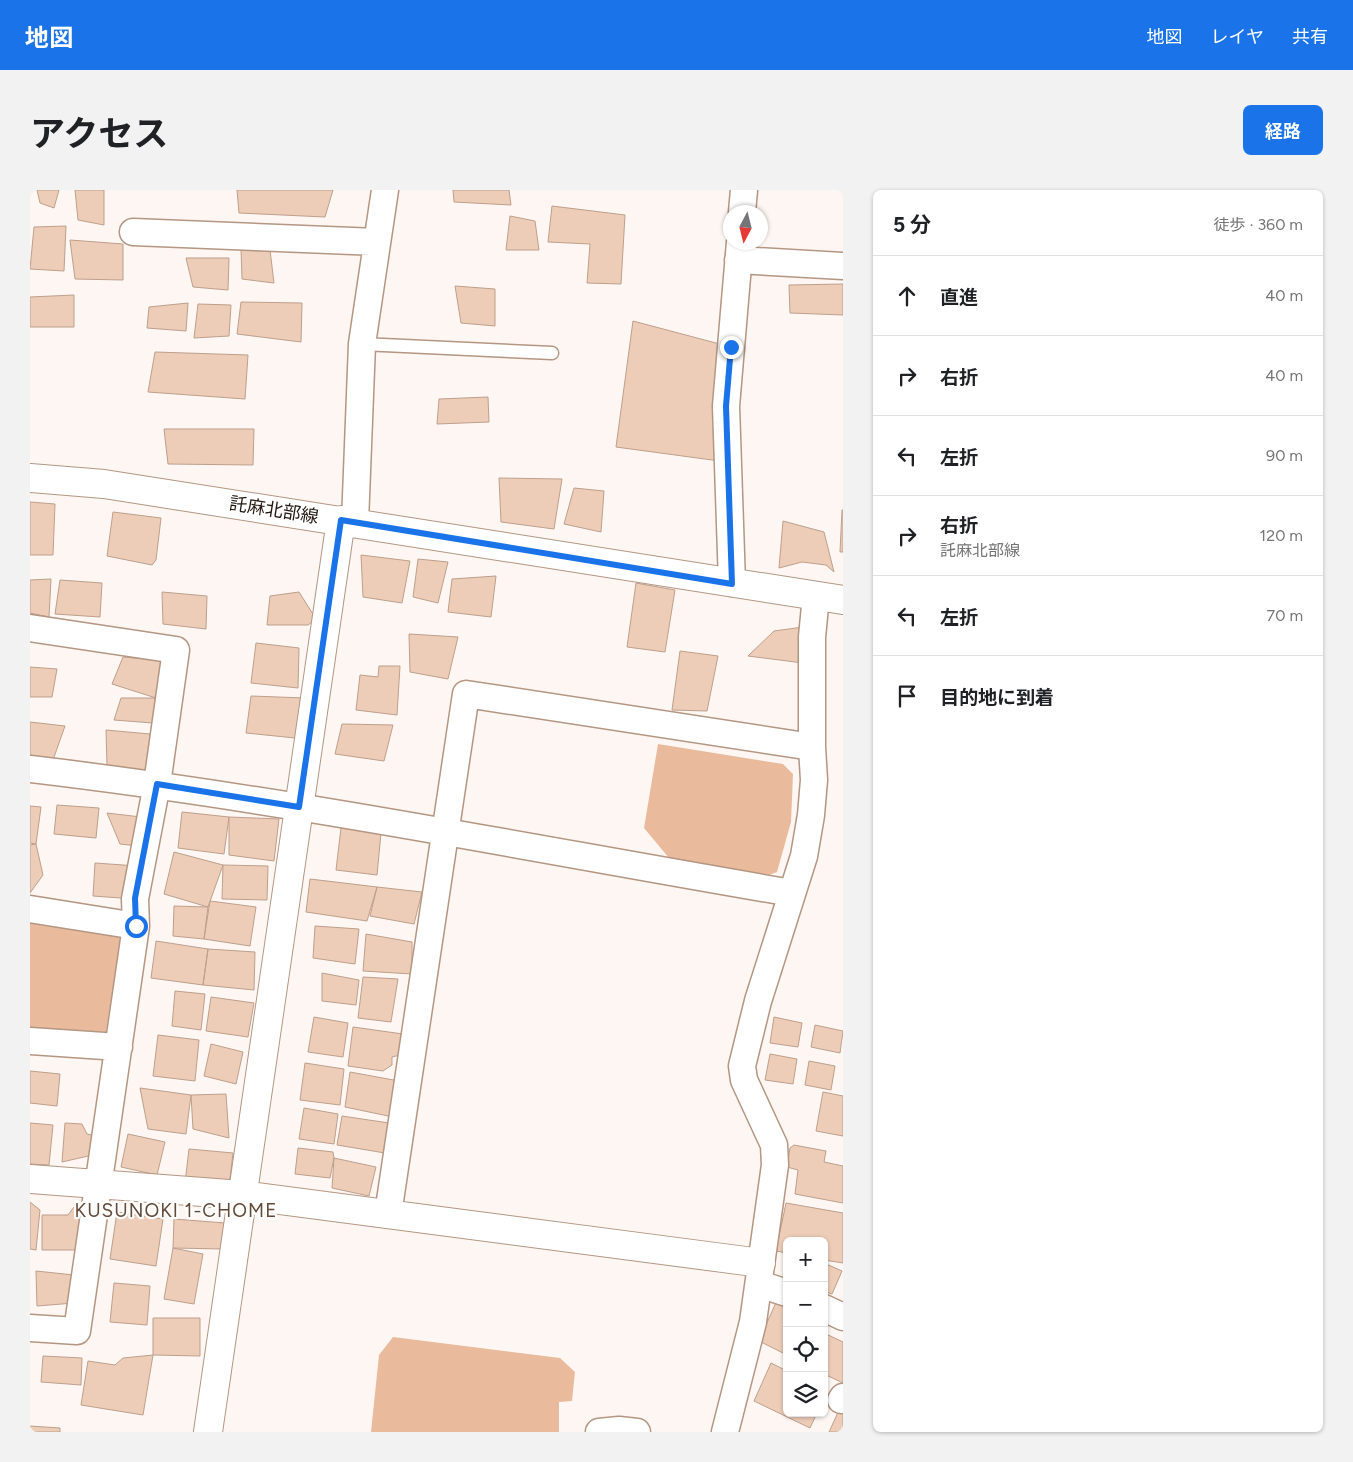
<!DOCTYPE html>
<html lang="ja">
<head>
<meta charset="utf-8">
<style>
  body { margin:0; font-family:Figtree,"Noto Sans JP",sans-serif; background:#f2f2f2; color:#202124 }
  .controls { position:absolute; right:15px; bottom:15px; display:grid; overflow:hidden; border-radius:8px; box-shadow:0 1px 4px #0004 }
  .controls button { width:45px; height:45px; display:grid; place-items:center; padding:0; border:0; border-bottom:1px solid #e0e0e0; background:#fff; color:#202124; font:25px sans-serif }
  .compass { position:absolute; left:693px; top:15px; width:45px; height:45px; border-radius:50%; background:#fff; box-shadow:0 1px 4px #0004; rotate:187deg }
  .stop { position:absolute; width:15px; height:15px; margin:-11px; border:4px solid #1a73e8; border-radius:50%; background:#fff }
  .stop.end { background:#1a73e8; border-color:#fff; box-shadow:0 1px 5px #0008 }
  .list { margin:0; padding:0; list-style:none }
  h2 { display:flex; justify-content:space-between; align-items:center; height:65px; margin:0; padding:0 20px; font-size:21px }
  h2 small { font-size:16px; font-weight:400; color:#757577 }
  .list li { display:grid; grid-template-columns:32px 1fr auto; gap:15px; align-items:center; box-sizing:border-box; height:80px; padding:0 20px; border-top:1px solid #e0e0e0 }
  .list b { display:block; font-size:19px; white-space:nowrap }
  .list p { margin:0; font-size:16px; white-space:nowrap; color:#757577 }
  .list em { font-size:16px; font-style:normal; color:#757577 }
  .icon { flex:none; width:28px; height:28px; fill:none; stroke:currentColor; stroke-width:2; stroke-linecap:round; stroke-linejoin:round }
  .map { position:relative; flex:none; width:813px; height:1242px; overflow:hidden; border-radius:8px }
  header { display:flex; align-items:center; gap:30px; box-sizing:border-box; height:70px; padding:0 25px; background:#1a73e8; color:#fff }
  header strong { font-size:24px }
  nav { display:flex; gap:28px; margin-inline-start:auto; font-size:18px }
  .intro { display:flex; align-items:center; justify-content:space-between; box-sizing:border-box; height:120px; padding:0 30px }
  h1 { margin:0; font-size:35px }
  .button { padding:12px 22px; border-radius:8px; background:#1a73e8; color:#fff; font-size:18px; font-weight:700 }
  main { display:flex; gap:30px; padding:0 30px }
  aside { flex:1; background:#fff; border-radius:8px; box-shadow:0 1px 4px #0004 }
  .map>svg:first-child { display:block }
  .green { fill:#e9bb9c }
  .building { fill:#edcdb8; stroke:#bd9f8b }
  .lines { fill:none; stroke-linecap:round; stroke-linejoin:round }
  .lane-casing { stroke:#b49682; stroke-width:15 }
  .street-casing { stroke:#b49682; stroke-width:29 }
  .secondary-casing { stroke:#b49682; stroke-width:30 }
  .lane { stroke:#fff; stroke-width:12 }
  .street { stroke:#fff; stroke-width:26 }
  .secondary { stroke:#fff; stroke-width:28 }
  .route { stroke:#1a73e8; stroke-width:6 }
  .labels { text-anchor:middle; dominant-baseline:central; stroke-width:4.5; stroke-linejoin:round; paint-order:stroke }
  .street-label { font-size:18px; fill:#231811; stroke:#fff }
  .neighbourhood-label { font-size:19px; letter-spacing:1px; fill:#634937; stroke:#fff }
</style>
</head>
<body>
<header>
<strong>地図</strong>
<nav><a>地図</a><a>レイヤ</a><a>共有</a></nav>
</header>
<div class="intro"><h1>アクセス</h1><a class="button">経路</a></div>
<main>
<div class="map">
<svg width="813" height="1242" viewBox="0 0 813 1242">
  <rect width="100%" height="100%" fill="#fdf6f2"/>
  <path class="green" d="M 628,554 L 753,574 L 763,584 L 761,632 L 747,682 L 739,685 L 639,668 L 614,638 Z
    M 0,730 L 79,740 L 91,748 L 76,842 L 0,838 Z
    M 363,1147 L 530,1168 L 545,1182 L 542,1211 L 529,1212 L 529,1242 L 341,1242 L 349,1165 Z"/>
  <path class="building" d="M 7,0 L 29,0 L 24,18 L 10,13 Z
    M 45,0 L 74,0 L 74,35 L 48,30 Z
    M 207,0 L 303,0 L 295,27 L 209,23 Z
    M 423,0 L 479,0 L 481,15 L 424,12 Z
    M 522,16 L 595,25 L 591,94 L 557,93 L 560,54 L 518,52 Z
    M 480,26 L 505,31 L 509,60 L 476,60 Z
    M 36,36 L 34,81 L 0,79 L 4,37 Z
    M 40,50 L 93,54 L 93,90 L 45,89 Z
    M 211,59 L 240,60 L 244,93 L 212,89 Z
    M 156,68 L 199,68 L 198,100 L 163,97 Z
    M 813,94 L 813,125 L 760,123 L 759,95 Z
    M 425,96 L 465,99 L 465,136 L 431,133 Z
    M 44,105 L 44,137 L 0,137 L 0,107 Z
    M 211,112 L 272,113 L 271,152 L 207,144 Z
    M 158,113 L 156,141 L 117,138 L 119,117 Z
    M 168,114 L 201,115 L 199,146 L 164,148 Z
    M 603,131 L 701,157 L 697,272 L 586,257 Z
    M 125,162 L 218,165 L 215,209 L 118,202 Z
    M 458,207 L 459,232 L 407,234 L 409,209 Z
    M 134,239 L 224,239 L 223,275 L 138,274 Z
    M 469,288 L 532,289 L 524,339 L 471,332 Z
    M 544,298 L 574,301 L 571,342 L 534,334 Z
    M 0,312 L 25,314 L 23,365 L 0,365 Z
    M 812,320 L 813,320 L 813,362 L 810,362 Z
    M 83,322 L 131,328 L 126,370 L 122,375 L 77,366 Z
    M 753,331 L 794,342 L 804,382 L 796,375 L 772,372 L 749,378 Z
    M 331,365 L 380,371 L 372,413 L 333,407 Z
    M 388,369 L 418,372 L 408,413 L 383,407 Z
    M 466,386 L 461,427 L 418,422 L 422,389 Z
    M 21,389 L 19,427 L 0,423 L 0,390 Z
    M 30,390 L 72,393 L 70,427 L 25,424 Z
    M 606,393 L 645,400 L 635,462 L 597,457 Z
    M 132,402 L 177,406 L 176,439 L 133,434 Z
    M 269,402 L 286,429 L 278,435 L 237,435 L 240,406 Z
    M 773,437 L 773,473 L 718,466 L 744,441 Z
    M 379,444 L 428,447 L 418,489 L 380,482 Z
    M 226,453 L 269,458 L 268,498 L 221,493 Z
    M 650,461 L 688,466 L 677,521 L 642,520 Z
    M 93,467 L 139,471 L 126,508 L 82,494 Z
    M 349,476 L 370,476 L 367,525 L 326,520 L 330,485 L 348,487 Z
    M 0,477 L 27,479 L 22,507 L 0,507 Z
    M 221,506 L 275,508 L 265,548 L 216,543 Z
    M 91,508 L 126,508 L 123,533 L 84,530 Z
    M 0,532 L 35,536 L 23,570 L 0,568 Z
    M 312,534 L 363,535 L 354,571 L 305,564 Z
    M 76,540 L 120,544 L 118,582 L 77,575 Z
    M 27,615 L 69,618 L 66,648 L 24,644 Z
    M 0,616 L 11,617 L 6,654 L 0,653 Z
    M 152,622 L 199,627 L 194,664 L 148,658 Z
    M 77,623 L 111,627 L 108,656 L 90,654 Z
    M 199,627 L 249,629 L 244,671 L 199,665 Z
    M 311,638 L 351,643 L 347,685 L 306,680 Z
    M 6,654 L 13,685 L 0,703 L 0,655 Z
    M 144,662 L 193,675 L 178,717 L 134,704 Z
    M 65,673 L 107,676 L 105,709 L 63,706 Z
    M 193,675 L 238,676 L 237,710 L 192,709 Z
    M 280,689 L 347,697 L 337,731 L 276,722 Z
    M 347,697 L 392,702 L 384,734 L 340,726 Z
    M 180,711 L 226,717 L 220,756 L 174,749 Z
    M 144,716 L 178,717 L 174,749 L 143,746 Z
    M 285,736 L 329,739 L 325,774 L 283,768 Z
    M 336,744 L 382,752 L 382,784 L 333,781 Z
    M 126,751 L 178,759 L 173,795 L 121,788 Z
    M 178,759 L 225,762 L 224,800 L 173,795 Z
    M 292,783 L 329,790 L 326,815 L 292,811 Z
    M 333,787 L 368,789 L 361,832 L 328,828 Z
    M 145,801 L 175,804 L 171,840 L 142,836 Z
    M 181,807 L 224,813 L 218,847 L 176,841 Z
    M 284,827 L 318,833 L 313,867 L 278,862 Z
    M 744,827 L 772,833 L 768,857 L 740,853 Z
    M 785,835 L 813,841 L 810,863 L 781,857 Z
    M 323,837 L 373,844 L 370,865 L 362,867 L 362,875 L 353,881 L 318,876 Z
    M 128,845 L 169,850 L 165,891 L 123,886 Z
    M 181,854 L 213,862 L 206,894 L 174,886 Z
    M 740,864 L 767,869 L 763,894 L 735,890 Z
    M 779,871 L 805,876 L 801,900 L 775,895 Z
    M 275,873 L 314,879 L 310,915 L 270,910 Z
    M 0,881 L 30,884 L 27,916 L 0,913 Z
    M 320,882 L 369,891 L 363,927 L 315,917 Z
    M 110,898 L 161,905 L 156,944 L 118,939 Z
    M 793,902 L 813,906 L 813,946 L 786,941 Z
    M 196,904 L 199,948 L 163,939 L 161,905 Z
    M 274,918 L 308,924 L 304,954 L 269,949 Z
    M 312,926 L 359,933 L 355,963 L 307,955 Z
    M 0,933 L 23,935 L 19,975 L 0,974 Z
    M 35,933 L 52,934 L 57,944 L 76,948 L 67,964 L 32,972 Z
    M 98,944 L 135,952 L 127,985 L 91,977 Z
    M 764,955 L 796,961 L 794,972 L 813,976 L 813,1013 L 765,1004 L 768,980 L 757,977 L 760,958 Z
    M 268,958 L 303,962 L 304,968 L 300,988 L 265,984 Z
    M 159,959 L 203,963 L 199,997 L 155,993 Z
    M 304,968 L 346,977 L 339,1006 L 302,998 Z
    M 0,1012 L 10,1020 L 6,1060 L 0,1059 Z
    M 756,1013 L 813,1023 L 813,1073 L 794,1070 L 794,1051 L 757,1051 L 757,1063 L 746,1061 Z
    M 44,1017 L 55,1017 L 55,1060 L 12,1060 L 12,1025 L 38,1025 Z
    M 87,1022 L 133,1029 L 126,1076 L 80,1069 Z
    M 144,1029 L 195,1033 L 193,1059 L 143,1058 Z
    M 143,1058 L 173,1064 L 164,1114 L 134,1109 Z
    M 794,1073 L 812,1081 L 802,1104 L 794,1101 Z
    M 6,1081 L 44,1085 L 44,1113 L 7,1116 Z
    M 84,1093 L 120,1096 L 117,1135 L 80,1132 Z
    M 747,1110 L 757,1115 L 757,1165 L 729,1151 Z
    M 123,1128 L 170,1128 L 170,1166 L 123,1165 Z
    M 794,1143 L 813,1152 L 813,1193 L 794,1184 Z
    M 123,1165 L 113,1225 L 51,1215 L 58,1171 L 85,1175 L 93,1168 Z
    M 13,1166 L 52,1168 L 51,1195 L 11,1192 Z
    M 741,1173 L 757,1181 L 757,1223 L 787,1223 L 780,1238 L 724,1211 Z
    M 810,1218 L 813,1219 L 813,1242 L 799,1242 Z
    M 0,1236 L 30,1238 L 30,1242 L 0,1242 Z"/>
  <g class="lines">
    <g class="lane-casing">
      <path id="lane" d="M 332,154 L 522,163"/>
    </g>
    <g class="street-casing">
      <path id="street" d="M 712,22 L 714,0
        M 103,42 L 347,52
        M 708,70 L 813,76
        M 325,332 L 332,154 L 355,0
        M 702,393 L 696,216 L 710,52
        M 0,438 L 146,460 L 127,594 L 105,709 L 106,736 L 47,1141 L 0,1138
        M 0,579 C 256,609 509,660 762,703
        M 0,719 L 106,736
        M 0,851 L 89,857
        M 358,1024 L 436,504 L 782,557
        M 729,1094 L 757,1103
        M 794,1118 L 813,1127
        M 811,1210 L 813,1207
        M 569,1242 L 589,1240 L 607,1242
        M 695,1242 L 723,1132 L 745,975 L 744,955 L 714,890 L 712,876 L 728,811 L 774,666 L 781,625 L 784,590 L 782,557 L 782,447 L 786,406"/>
    </g>
    <g class="secondary-casing">
      <path id="secondary" d="M 0,288 L 74,294 L 813,410
        M 0,989 L 212,1005 L 731,1073
        M 178,1242 L 311,330"/>
    </g>
    <use href="#lane" class="lane"/>
    <use href="#street" class="street"/>
    <use href="#secondary" class="secondary"/>
  </g>
  <g class="lines">
    <path class="route" d="M 106,736 L 105,708 L 127,594 L 269,617 L 311,330 L 702,394 L 696,216 L 701,157"/>
  </g>
  <g class="labels">
    <g class="street-label">
      <text transform="translate(244 320) rotate(9)">託麻北部線</text>
    </g>
    <g class="neighbourhood-label">
      <text x="146" y="1020">KUSUNOKI 1-CHOME</text>
    </g>
  </g>
</svg>
<div class="controls">
<button>+</button>
<button>−</button>
<button><svg class="icon" aria-label="locate" viewBox="0 0 24 24"><circle cx="12" cy="12" r="6"/><path d="M12 2v4M12 18v4M2 12h4M18 12h4"/></svg></button>
<button><svg class="icon" aria-label="layers" viewBox="0 0 24 24"><path d="M12 4l9 5-9 5-9-5zM3 14l9 5 9-5"/></svg></button>
</div>
<svg class="compass" viewBox="-18 -18 36 36"><path d="M0-13l5 13h-10z" fill="#e53935"/><path d="M0 13l5-13h-10z" fill="#757577"/></svg>
<div class="stop" style="left:106px;top:736px"></div>
<div class="stop end" style="left:701px;top:157px"></div>
</div>
<aside>
<h2>5 分<small>徒歩 · 360 m</small></h2>
<ul class="list">
<li><svg class="icon" aria-label="ahead" viewBox="0 0 24 24"><path d="M12 20V5M6 11l6-6 6 6"/></svg><div><b>直進</b></div><em>40 m</em></li>
<li><svg class="icon" aria-label="right" viewBox="0 0 24 24"><path d="M7 20v-9h11M14 6l5 5-5 5"/></svg><div><b>右折</b></div><em>40 m</em></li>
<li><svg class="icon" aria-label="left" viewBox="0 0 24 24"><path d="M17 20v-9H6M10 6l-5 5 5 5"/></svg><div><b>左折</b></div><em>90 m</em></li>
<li><svg class="icon" aria-label="right" viewBox="0 0 24 24"><path d="M7 20v-9h11M14 6l5 5-5 5"/></svg><div><b>右折</b><p>託麻北部線</p></div><em>120 m</em></li>
<li><svg class="icon" aria-label="left" viewBox="0 0 24 24"><path d="M17 20v-9H6M10 6l-5 5 5 5"/></svg><div><b>左折</b></div><em>70 m</em></li>
<li><svg class="icon" aria-label="arrive" viewBox="0 0 24 24"><path d="M6 21V4h12l-3 4 3 4H6"/></svg><div><b>目的地に到着</b></div></li>
</ul>
</aside>
</main>
</body>
</html>
